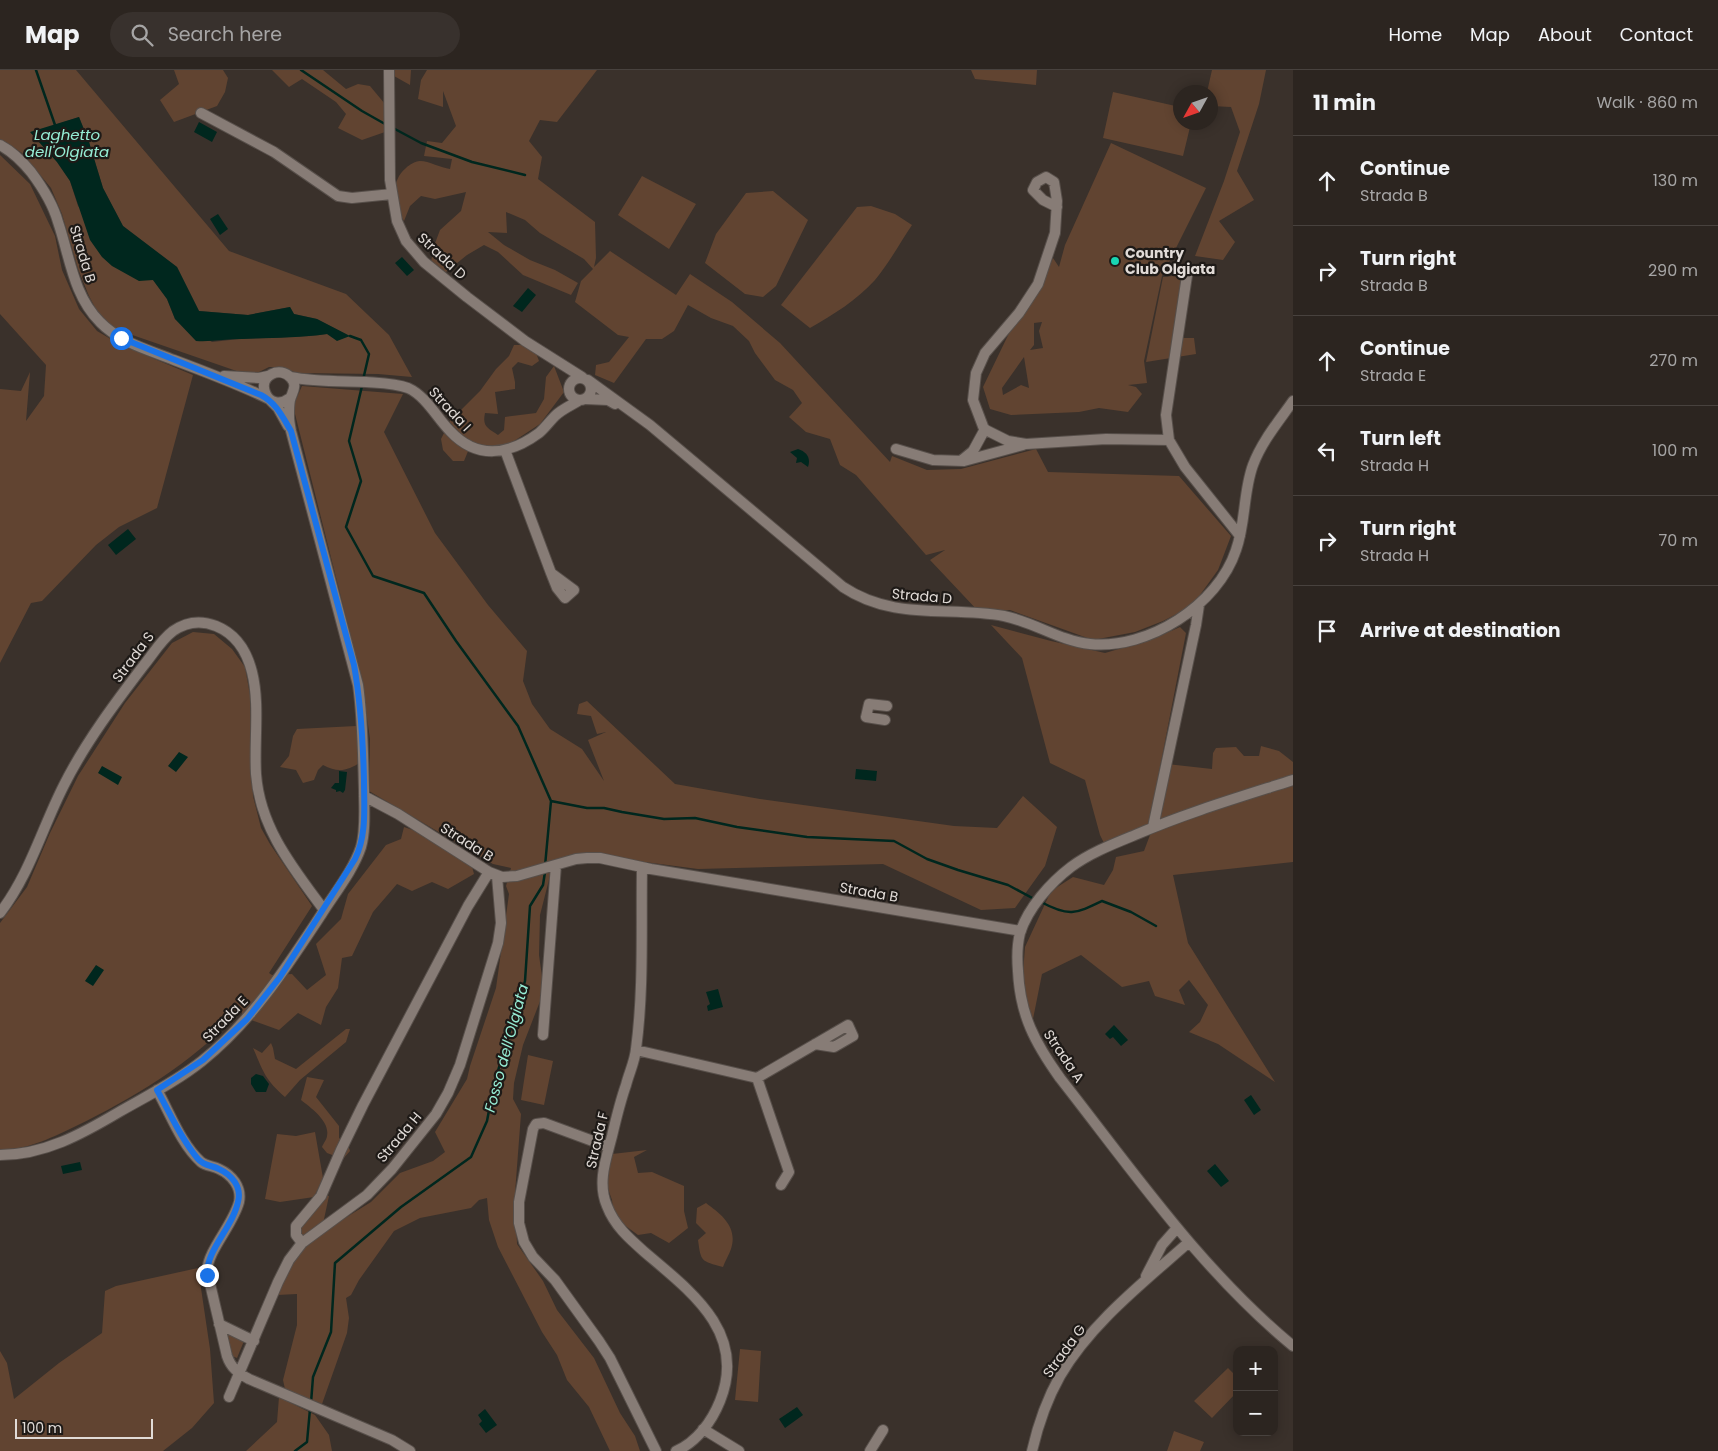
<!DOCTYPE html>
<html lang="en">
<head>
<meta charset="utf-8">
<style>
  body { margin:0; font-family:Poppins,sans-serif; background:#38312d; color:#f1f3f6 }
  .controls { position:absolute; right:15px; bottom:15px; display:grid; overflow:hidden; border-radius:10px; box-shadow:0 2px 12px #0003 }
  .controls button { width:45px; height:45px; display:grid; place-items:center; padding:0; border:0; border-bottom:1px solid #48423e; background:#2c2520; color:#f1f3f6; font:25px sans-serif }
  .compass { position:absolute; left:1173px; top:15px; width:45px; height:45px; border-radius:50%; background:#2c2520; box-shadow:0 2px 12px #0003; rotate:230deg }
  .scale { position:absolute; left:15px; bottom:12px; width:138px; box-sizing:border-box; padding-left:5px; border:2px solid #e1dbd7; border-top:0; font-size:14px; line-height:18px; white-space:nowrap; color:#e1dbd7; -webkit-text-stroke:4px #1e1a17; paint-order:stroke }
  .stop { position:absolute; width:15px; height:15px; margin:-11px; border:4px solid #1a73e8; border-radius:50%; background:#fff }
  .stop.end { background:#1a73e8; border-color:#fff; box-shadow:0 1px 5px #0008 }
  .list { margin:0; padding:0; list-style:none }
  h2 { display:flex; justify-content:space-between; align-items:center; height:65px; margin:0; padding:0 20px; font-size:21px }
  h2 small { font-size:16px; font-weight:400; color:#a6a5a5 }
  .list li { display:grid; grid-template-columns:32px 1fr auto; gap:15px; align-items:center; box-sizing:border-box; height:90px; padding:0 20px; border-top:1px solid #48423e }
  .list b { display:block; font-size:19px; white-space:nowrap }
  .list p { margin:0; font-size:16px; white-space:nowrap; color:#a6a5a5 }
  .list em { font-size:16px; font-style:normal; color:#a6a5a5 }
  .icon { flex:none; width:28px; height:28px; fill:none; stroke:currentColor; stroke-width:2; stroke-linecap:round; stroke-linejoin:round }
  .map { position:relative; flex:none; width:1293px; height:1381px; overflow:hidden }
  header { display:flex; align-items:center; gap:30px; box-sizing:border-box; height:70px; padding:0 25px; background:#2c2520; border-bottom:1px solid #48423e }
  header strong { font-size:24px }
  nav { display:flex; gap:28px; margin-inline-start:auto; font-size:18px }
  .search { width:350px; height:45px; background:#38312d; display:flex; align-items:center; gap:12px; box-sizing:border-box; padding:0 18px; border-radius:28px; color:#a6a5a5; font-size:19px }
  main { display:flex }
  aside { flex:1; background:#2c2520 }
  .map>svg:first-child { display:block }
  .green { fill:#614431; fill-rule:evenodd }
  .water { fill:#00271e }
  .lines { fill:none; stroke-linecap:round; stroke-linejoin:round }
  .stream { stroke:#00271e; stroke-width:2.5 }
  .minor-casing { stroke:#574f4a; stroke-width:12 }
  .minor { stroke:#877c76; stroke-width:10 }
  .route { stroke:#1a73e8; stroke-width:6 }
  .poi-dot { fill:#18d5b2; stroke:#1e1a17; stroke-width:2 }
  .labels { text-anchor:middle; dominant-baseline:central; stroke-width:4.5; stroke-linejoin:round; paint-order:stroke }
  .poi-label { font-size:14px; font-weight:bold; fill:#e1dbd7; stroke:#1e1a17; text-anchor:start }
  .street-label { font-size:14px; fill:#e1dbd7; stroke:#1e1a17 }
  .water-label { font-size:15px; font-style:italic; fill:#96edd5; stroke:#1e1a17 }
</style>
</head>
<body>
<header>
<strong>Map</strong>
<div class="search"><svg class="icon" aria-label="search" viewBox="0 0 24 24"><circle cx="10" cy="10" r="6"/><path d="M15 15l6 6"/></svg>Search here</div>
<nav><a>Home</a><a>Map</a><a>About</a><a>Contact</a></nav>
</header>
<main>
<div class="map">
<svg width="1293" height="1381" viewBox="0 0 1293 1381">
  <rect width="100%" height="100%" fill="#3a312b"/>
  <path class="green" d="M 0,0 L 76,0 L 229,181 L 346,224 L 389,265 L 412,307 L 378,304 L 297,303 L 282,297 L 269,297 L 251,306 L 115,259 L 99,245 L 89,226 L 78,199 L 62,144 L 51,118 L 22,83 L 0,69 ZM 79,47 L 89,72 L 103,118 L 123,156 L 177,197 L 199,241 L 248,245 L 290,237 L 294,244 L 317,249 L 349,266 L 346,267 L 327,264 L 311,266 L 239,269 L 212,272 L 175,249 L 167,229 L 153,210 L 78,136 L 70,111 L 57,92 L 31,63 Z
    M 174,0 L 223,0 L 228,8 L 225,22 L 217,36 L 174,52 L 160,30 L 179,14 Z
    M 272,0 L 323,0 L 346,19 L 358,14 L 370,16 L 385,34 L 385,62 L 362,70 L 338,58 L 346,44 L 336,32 L 302,9 L 289,17 Z
    M 395,0 L 411,0 L 410,15 L 394,6 Z
    M 427,0 L 597,0 L 557,52 L 540,50 L 529,71 L 542,87 L 538,109 L 595,152 L 596,188 L 594,197 L 610,181 L 676,225 L 690,204 L 732,232 L 780,273 L 890,392 L 892,386 L 927,400 L 961,399 L 1036,379 L 1048,402 L 1179,406 L 1231,466 L 1218,500 L 1192,536 L 1163,551 L 1135,562 L 1093,570 L 1010,540 L 979,542 L 930,490 L 945,480 L 926,485 L 856,405 L 840,395 L 830,369 L 806,362 L 789,347 L 802,333 L 793,320 L 775,310 L 755,283 L 749,271 L 733,256 L 711,248 L 688,235 L 674,261 L 662,269 L 646,269 L 614,313 L 595,305 L 596,295 L 609,292 L 629,267 L 618,265 L 575,232 L 581,211 L 593,199 L 584,189 L 540,163 L 525,150 L 506,142 L 507,163 L 488,162 L 504,175 L 530,190 L 555,200 L 578,213 L 571,225 L 523,205 L 498,182 L 484,175 L 467,185 L 441,206 L 430,197 L 434,176 L 440,160 L 461,141 L 466,122 L 435,129 L 421,126 L 410,136 L 404,151 C 393,134 390,111 406,98 C 409,95 415,91 420,91 C 429,91 441,98 450,99 L 452,89 L 424,86 L 427,71 L 442,73 L 456,56 L 443,21 L 443,37 L 418,29 L 421,10 Z
    M 971,0 L 1037,0 L 1036,15 L 975,9 Z
    M 1212,0 L 1266,0 L 1259,34 L 1237,101 L 1254,130 L 1219,151 L 1235,172 L 1223,190 L 1195,186 L 1224,111 L 1240,62 L 1231,37 L 1211,36 L 1210,22 L 1207,22 Z
    M 1113,22 L 1180,37 L 1180,52 L 1191,53 L 1183,86 L 1103,68 Z
    M 1111,73 L 1206,118 L 1162,206 L 1144,291 L 1147,313 L 1128,315 L 1136,317 L 1142,324 L 1128,342 L 1099,338 L 1079,342 L 1011,345 L 990,339 L 983,317 L 1013,255 L 1036,225 L 1053,188 L 1059,197 L 1065,175 ZM 1042,252 L 1039,261 L 1043,278 L 1030,280 L 1034,275 L 1034,253 ZM 1024,287 L 1029,318 L 1021,315 L 1003,325 L 1002,318 Z
    M 0,85 L 30,114 L 55,166 L 62,200 L 79,239 L 97,261 L 121,275 L 193,305 L 157,438 L 119,457 L 96,475 L 42,531 L 31,533 L 0,593 L 0,319 L 21,321 L 30,302 L 26,351 L 44,326 L 46,295 L 0,244 Z
    M 642,106 L 696,134 L 669,179 L 618,145 Z
    M 773,121 L 808,150 L 776,216 L 763,227 L 745,224 L 705,193 L 716,164 L 746,123 Z
    M 871,136 L 895,144 L 912,155 C 900,173 889,193 875,210 C 857,230 833,245 810,258 L 781,235 L 857,137 Z
    M 1182,205 L 1185,247 L 1174,268 L 1194,268 L 1196,284 L 1146,292 L 1163,207 Z
    M 514,275 L 523,275 L 535,280 L 539,291 L 532,296 L 518,292 L 512,298 L 515,312 L 515,319 L 495,322 L 498,344 L 485,343 C 482,357 488,358 498,365 L 504,360 L 505,347 L 536,343 L 544,329 L 546,307 L 554,296 L 564,322 L 540,354 L 508,375 L 469,379 L 464,391 L 453,391 L 443,380 L 441,369 L 450,351 L 480,321 L 496,299 L 509,286 Z
    M 302,316 L 403,324 L 384,362 L 435,463 L 488,535 L 527,581 L 523,611 L 532,634 L 550,659 L 582,679 L 604,711 L 588,670 L 606,662 L 597,664 L 591,646 L 577,644 L 579,634 L 587,631 L 675,714 L 760,729 L 954,756 L 997,758 L 1023,726 L 1057,757 L 1045,796 L 1015,838 L 981,840 L 883,794 L 698,799 L 584,784 L 554,790 L 540,845 L 539,885 L 544,921 L 523,975 L 514,1013 L 513,1029 L 521,1044 L 515,1123 L 517,1174 L 543,1211 L 557,1240 L 594,1288 L 620,1343 L 635,1366 L 640,1381 L 610,1381 L 589,1337 L 567,1310 L 557,1285 L 542,1262 L 498,1177 L 489,1150 L 487,1128 L 479,1130 L 471,1138 L 420,1148 L 394,1161 L 359,1210 L 351,1225 L 346,1228 L 349,1248 L 347,1263 L 322,1334 L 285,1319 L 283,1310 L 297,1255 L 297,1224 L 277,1225 L 300,1179 L 296,1149 L 314,1143 L 320,1123 L 329,1126 L 321,1163 L 371,1132 L 400,1103 L 433,1091 L 445,1082 L 435,1062 L 467,1009 L 470,996 L 496,918 L 509,824 L 506,816 L 511,798 L 493,794 L 369,721 L 370,669 L 362,611 L 293,336 Z
    M 991,555 L 1051,571 L 1105,583 L 1153,569 L 1180,557 L 1186,563 L 1148,759 L 1105,775 L 1100,765 L 1085,710 L 1050,693 L 1022,588 Z
    M 193,562 L 214,564 L 232,579 L 245,597 L 250,625 L 253,726 L 261,758 L 270,774 L 312,836 L 269,903 L 272,905 L 292,904 L 307,920 L 326,905 L 316,874 L 341,849 L 348,824 L 386,775 L 401,769 L 404,757 L 460,776 L 471,793 L 474,804 L 448,819 L 432,812 L 412,821 L 397,814 L 373,842 L 352,886 L 342,888 L 338,918 L 326,937 L 321,955 L 298,943 L 279,960 L 243,947 L 241,939 C 199,989 134,1028 76,1056 C 53,1067 26,1081 0,1079 L 0,853 L 27,817 L 50,763 L 78,706 L 125,633 L 172,573 Z
    M 356,656 L 361,692 C 347,701 338,703 323,695 L 318,700 L 314,710 L 303,713 L 296,700 L 280,697 L 289,686 L 293,666 L 297,659 Z
    M 1261,676 L 1279,681 L 1293,692 L 1293,792 L 1173,805 L 1188,873 L 1275,1012 L 1218,974 L 1189,962 L 1200,952 L 1208,935 L 1189,910 L 1179,920 L 1185,935 L 1155,926 L 1149,911 L 1122,917 L 1081,885 L 1042,904 L 1032,954 L 1022,916 L 1025,877 L 1051,821 L 1073,807 L 1104,815 L 1113,800 L 1116,787 L 1144,781 L 1153,757 L 1167,694 L 1212,699 L 1213,683 L 1216,678 L 1236,677 L 1244,686 L 1259,686 Z
    M 346,959 L 350,959 L 346,972 L 300,1010 L 285,1027 C 265,1010 263,1001 253,978 L 262,983 L 271,973 L 273,978 L 275,989 L 296,999 Z
    M 528,985 L 553,991 L 544,1035 L 521,1030 Z
    M 307,1007 L 324,1010 L 316,1027 L 339,1056 L 339,1068 L 348,1075 L 350,1081 L 343,1089 L 327,1083 L 322,1077 C 323,1074 327,1069 327,1066 C 330,1051 311,1038 301,1030 Z
    M 315,1062 L 323,1108 L 314,1127 L 280,1132 L 265,1129 L 277,1064 L 296,1066 Z
    M 647,1080 L 634,1087 L 638,1103 L 652,1102 L 684,1116 L 684,1141 L 688,1158 L 669,1173 L 651,1163 L 638,1165 L 623,1154 L 613,1138 L 612,1130 L 606,1113 L 612,1084 Z
    M 706,1133 C 722,1145 738,1157 731,1179 C 729,1185 725,1191 723,1197 C 701,1191 701,1192 698,1170 L 706,1163 L 696,1153 L 697,1138 Z
    M 198,1198 L 210,1279 L 214,1333 L 192,1358 L 163,1381 L 0,1381 L 0,1281 L 7,1293 L 14,1329 L 59,1293 L 102,1263 L 105,1221 L 116,1216 Z
    M 225,1262 L 244,1271 L 237,1288 L 232,1286 Z
    M 740,1279 L 761,1281 L 758,1332 L 735,1330 Z
    M 1228,1298 L 1237,1307 L 1237,1322 L 1212,1348 L 1194,1331 Z
    M 279,1327 L 315,1345 L 329,1365 L 332,1381 L 246,1381 L 277,1352 Z
    M 1174,1361 L 1204,1372 L 1200,1381 L 1167,1381 Z"/>
  <path class="water" d="M 79,47 L 89,72 L 103,118 L 123,156 L 177,197 L 199,241 L 248,245 L 290,237 L 294,244 L 317,249 L 350,266 L 337,271 L 327,264 C 299,268 270,268 242,269 C 226,269 212,272 196,271 L 175,249 L 167,229 L 153,210 L 139,211 L 112,196 L 102,187 L 90,170 L 70,111 L 57,92 L 30,62 Z
    M 199,52 L 217,62 L 212,72 L 194,62 Z
    M 218,144 L 228,159 L 220,165 L 210,149 Z
    M 402,187 L 414,200 L 407,206 L 395,193 Z
    M 528,218 L 536,225 L 522,242 L 513,236 Z
    M 798,379 C 807,382 811,388 808,397 L 801,392 L 796,393 L 797,388 L 790,382 Z
    M 128,459 L 136,469 L 116,485 L 108,475 Z
    M 179,682 L 188,687 L 176,702 L 168,696 Z
    M 102,696 L 122,707 L 118,715 L 98,703 Z
    M 856,699 L 877,701 L 876,711 L 855,709 Z
    M 339,701 L 347,702 L 345,720 L 343,723 L 340,721 L 336,722 L 336,720 L 331,718 L 335,713 L 339,713 Z
    M 96,895 L 104,900 L 93,916 L 85,911 Z
    M 718,919 L 723,937 L 708,941 L 707,936 L 710,934 L 706,922 Z
    M 1114,955 L 1128,970 L 1121,976 L 1113,967 L 1110,969 L 1105,964 Z
    M 256,1004 L 263,1006 L 269,1014 L 266,1022 L 256,1022 L 251,1014 L 251,1008 Z
    M 1251,1025 L 1261,1040 L 1254,1045 L 1244,1030 Z
    M 80,1092 L 82,1100 L 63,1104 L 61,1096 Z
    M 1215,1094 L 1229,1111 L 1221,1117 L 1207,1101 Z
    M 797,1337 L 803,1345 L 785,1358 L 779,1349 Z
    M 485,1339 L 497,1355 L 486,1363 L 479,1354 L 482,1351 L 478,1345 Z"/>
  <g class="lines">
    <path class="stream" d="M 36,0 L 55,55
      M 301,0 L 362,41 L 385,54
      M 393,58 L 421,73 L 472,92 L 525,105
      M 350,266 L 361,270 L 369,284 L 363,310
      M 362,316 L 349,371 L 361,411 L 346,457 L 373,506 L 424,523 L 456,571 L 518,656 L 551,731 L 545,796
      M 551,731 L 587,738 L 604,738 L 622,742 L 664,749 L 695,748 L 737,757 L 807,767 L 894,771 L 927,789 L 958,800 L 1008,815 L 1036,830
      M 1041,832 C 1069,847 1075,844 1102,831 L 1131,842 L 1156,856
      M 311,1333 L 313,1307 L 331,1262 L 335,1193 L 401,1137 L 471,1087 L 487,1051 L 494,1014 L 525,911 L 530,836 L 543,815 L 545,802
      M 295,1381 L 307,1372 L 310,1339"/>
    <g class="minor-casing">
      <path id="minor" d="M 389,0 L 390,110 L 397,151 L 406,171 L 424,192 L 467,227 L 525,271 L 582,307
        M 201,43 L 274,82 L 338,126 L 352,128 L 392,124
        M 0,75 C 13,82 22,91 31,102 C 43,118 53,134 58,152 C 70,187 73,225 100,252 C 119,272 149,280 174,290 C 206,302 238,314 269,329 L 278,338 L 288,356
        M 1057,137 L 1043,130 L 1033,120 L 1037,112 L 1046,107 L 1054,112 L 1057,131 L 1055,163 L 1038,214 L 1019,243 L 985,283 L 976,303 L 973,330 L 984,359 L 1008,371 L 1026,374 L 1106,369 L 1169,370
        M 1188,199 L 1166,345 L 1169,370 L 1185,397 L 1240,466
        M 224,306 L 259,308 L 268,306
        M 290,307 C 315,312 341,311 366,312 C 380,313 395,313 408,318 C 426,326 437,348 450,361 C 477,390 509,385 539,363 C 545,358 549,352 555,346 C 562,339 572,335 580,330
        M569 319a11 11 0 1 1 22 0a11 11 0 1 1-22 0Z
        M 588,310 L 650,355 L 843,517 C 894,551 948,536 1004,546 C 1034,552 1060,571 1090,574 C 1148,580 1218,535 1236,480 C 1246,452 1243,422 1253,395 C 1262,371 1279,351 1293,331
        M 586,329 L 608,330 L 615,334
        M 896,379 L 933,390 L 964,391 L 1023,375
        M 505,380 L 551,503 L 557,518 L 565,528 L 574,520 L 551,503
        M 962,390 L 973,381 L 985,359
        M 885,650 L 866,647 L 869,634 L 887,636
        M 1293,710 C 1240,727 1186,743 1135,765 C 1113,774 1090,783 1071,797 C 1050,813 1028,838 1020,863 C 1017,875 1017,889 1018,901 C 1020,945 1035,973 1060,1008 C 1133,1101 1201,1200 1293,1276
        M 364,726 L 398,744 L 489,802 L 502,807 L 517,806 L 576,789 L 587,788 L 600,788 L 651,799 L 1021,861
        M 1153,757 L 1196,555 L 1199,535
        M 642,797 C 641,857 644,919 636,979 C 635,991 629,1003 626,1015 C 620,1032 616,1049 612,1066 C 606,1089 597,1113 607,1136 C 615,1157 631,1170 648,1185 C 693,1223 747,1264 720,1331 C 712,1351 697,1372 676,1381
        M 0,843 C 30,804 42,758 64,715 C 85,673 115,633 144,595 C 153,584 161,570 173,561 C 186,552 201,550 216,556 C 236,564 247,582 252,602 C 260,634 254,670 256,704 C 260,758 293,798 324,840
        M 543,965 L 556,795
        M 636,980 L 757,1008
        M 157,1020 C 170,1043 181,1074 201,1092 C 206,1096 213,1096 219,1099 C 232,1105 242,1117 239,1132 C 233,1155 208,1180 207,1201 L 227,1286 C 231,1298 238,1303 249,1309 L 392,1370 L 410,1381
        M 609,1077 L 544,1053 L 536,1054 L 533,1059 L 519,1132 L 519,1153 L 524,1172 L 533,1187 L 555,1210 L 599,1271 L 610,1288 L 656,1381
        M 0,1085 C 44,1085 82,1064 119,1042 C 147,1026 177,1011 202,991 C 252,951 286,898 321,845 C 334,824 353,801 361,777 C 366,759 364,739 364,720 C 363,685 363,650 358,615 L 291,361 C 290,356 289,351 289,346 C 289,341 289,334 290,330 C 292,322 298,316 291,308 C 280,295 259,306 265,322 C 269,334 281,335 290,328
        M 781,1115 L 789,1102 L 757,1008 L 848,955 L 853,966 L 834,977 L 815,974
        M 302,1173 L 296,1165 L 296,1156 L 321,1126 L 341,1080 L 363,1035 L 468,836 L 489,802
        M 1146,1206 L 1162,1175 L 1177,1158
        M 219,1254 L 254,1271
        M 229,1327 L 278,1212 L 289,1190 L 302,1173 L 367,1125 L 392,1099 L 436,1044 L 448,1023 L 460,995 L 498,873 L 501,853 L 497,806
        M 703,1359 L 739,1381
        M 870,1381 L 883,1360
        M 1032,1381 C 1038,1355 1047,1329 1060,1306 C 1091,1253 1144,1212 1189,1172"/>
    </g>
    <use href="#minor" class="minor"/>
  </g>
  <g class="lines">
    <path class="route" d="M 121,268 L 261,325 C 276,333 282,346 291,361 L 354,595 C 361,634 363,671 364,710 C 364,737 367,765 355,789 L 280,907 L 247,949 L 203,990 L 157,1020 C 170,1043 181,1069 198,1089 C 204,1096 211,1095 219,1099 C 232,1105 242,1117 238,1132 C 233,1157 206,1180 207,1205"/>
  </g>
  <circle class="poi-dot" cx="1115" cy="191" r="5"/>
  <g class="labels">
    <g class="poi-label">
      <text x="1125" y="183">Country<tspan x="1125" dy="16">Club Olgiata</tspan></text>
    </g>
    <g class="street-label">
      <text transform="translate(83 184) rotate(73)">Strada B</text>
      <text transform="translate(442 186) rotate(43)">Strada D</text>
      <text transform="translate(450 339) rotate(47)">Strada I</text>
      <text transform="translate(922 526) rotate(5)">Strada D</text>
      <text transform="translate(133 587) rotate(-53)">Strada S</text>
      <text transform="translate(467 772) rotate(32)">Strada B</text>
      <text transform="translate(869 822) rotate(10)">Strada B</text>
      <text transform="translate(225 949) rotate(-46)">Strada E</text>
      <text transform="translate(1064 986) rotate(56)">Strada A</text>
      <text transform="translate(399 1067) rotate(-50)">Strada H</text>
      <text transform="translate(597 1070) rotate(-77)">Strada F</text>
      <text transform="translate(1064 1281) rotate(-54)">Strada G</text>
    </g>
    <g class="water-label">
      <text x="67" y="64">Laghetto<tspan x="67" dy="17">dell'Olgiata</tspan></text>
      <text transform="translate(506 978) rotate(-75)">Fosso dell’Olgiata</text>
    </g>
  </g>
</svg>
<div class="controls">
<button>+</button>
<button>−</button>
</div>
<svg class="compass" viewBox="-18 -18 36 36"><path d="M0-13l5 13h-10z" fill="#e53935"/><path d="M0 13l5-13h-10z" fill="#a6a5a5"/></svg>
<div class="scale">100 m</div>
<div class="stop" style="left:121px;top:268px"></div>
<div class="stop end" style="left:207px;top:1205px"></div>
</div>
<aside>
<h2>11 min<small>Walk · 860 m</small></h2>
<ul class="list">
<li><svg class="icon" aria-label="ahead" viewBox="0 0 24 24"><path d="M12 20V5M6 11l6-6 6 6"/></svg><div><b>Continue</b><p>Strada B</p></div><em>130 m</em></li>
<li><svg class="icon" aria-label="right" viewBox="0 0 24 24"><path d="M7 20v-9h11M14 6l5 5-5 5"/></svg><div><b>Turn right</b><p>Strada B</p></div><em>290 m</em></li>
<li><svg class="icon" aria-label="ahead" viewBox="0 0 24 24"><path d="M12 20V5M6 11l6-6 6 6"/></svg><div><b>Continue</b><p>Strada E</p></div><em>270 m</em></li>
<li><svg class="icon" aria-label="left" viewBox="0 0 24 24"><path d="M17 20v-9H6M10 6l-5 5 5 5"/></svg><div><b>Turn left</b><p>Strada H</p></div><em>100 m</em></li>
<li><svg class="icon" aria-label="right" viewBox="0 0 24 24"><path d="M7 20v-9h11M14 6l5 5-5 5"/></svg><div><b>Turn right</b><p>Strada H</p></div><em>70 m</em></li>
<li><svg class="icon" aria-label="arrive" viewBox="0 0 24 24"><path d="M6 21V4h12l-3 4 3 4H6"/></svg><div><b>Arrive at destination</b></div></li>
</ul>
</aside>
</main>
</body>
</html>
